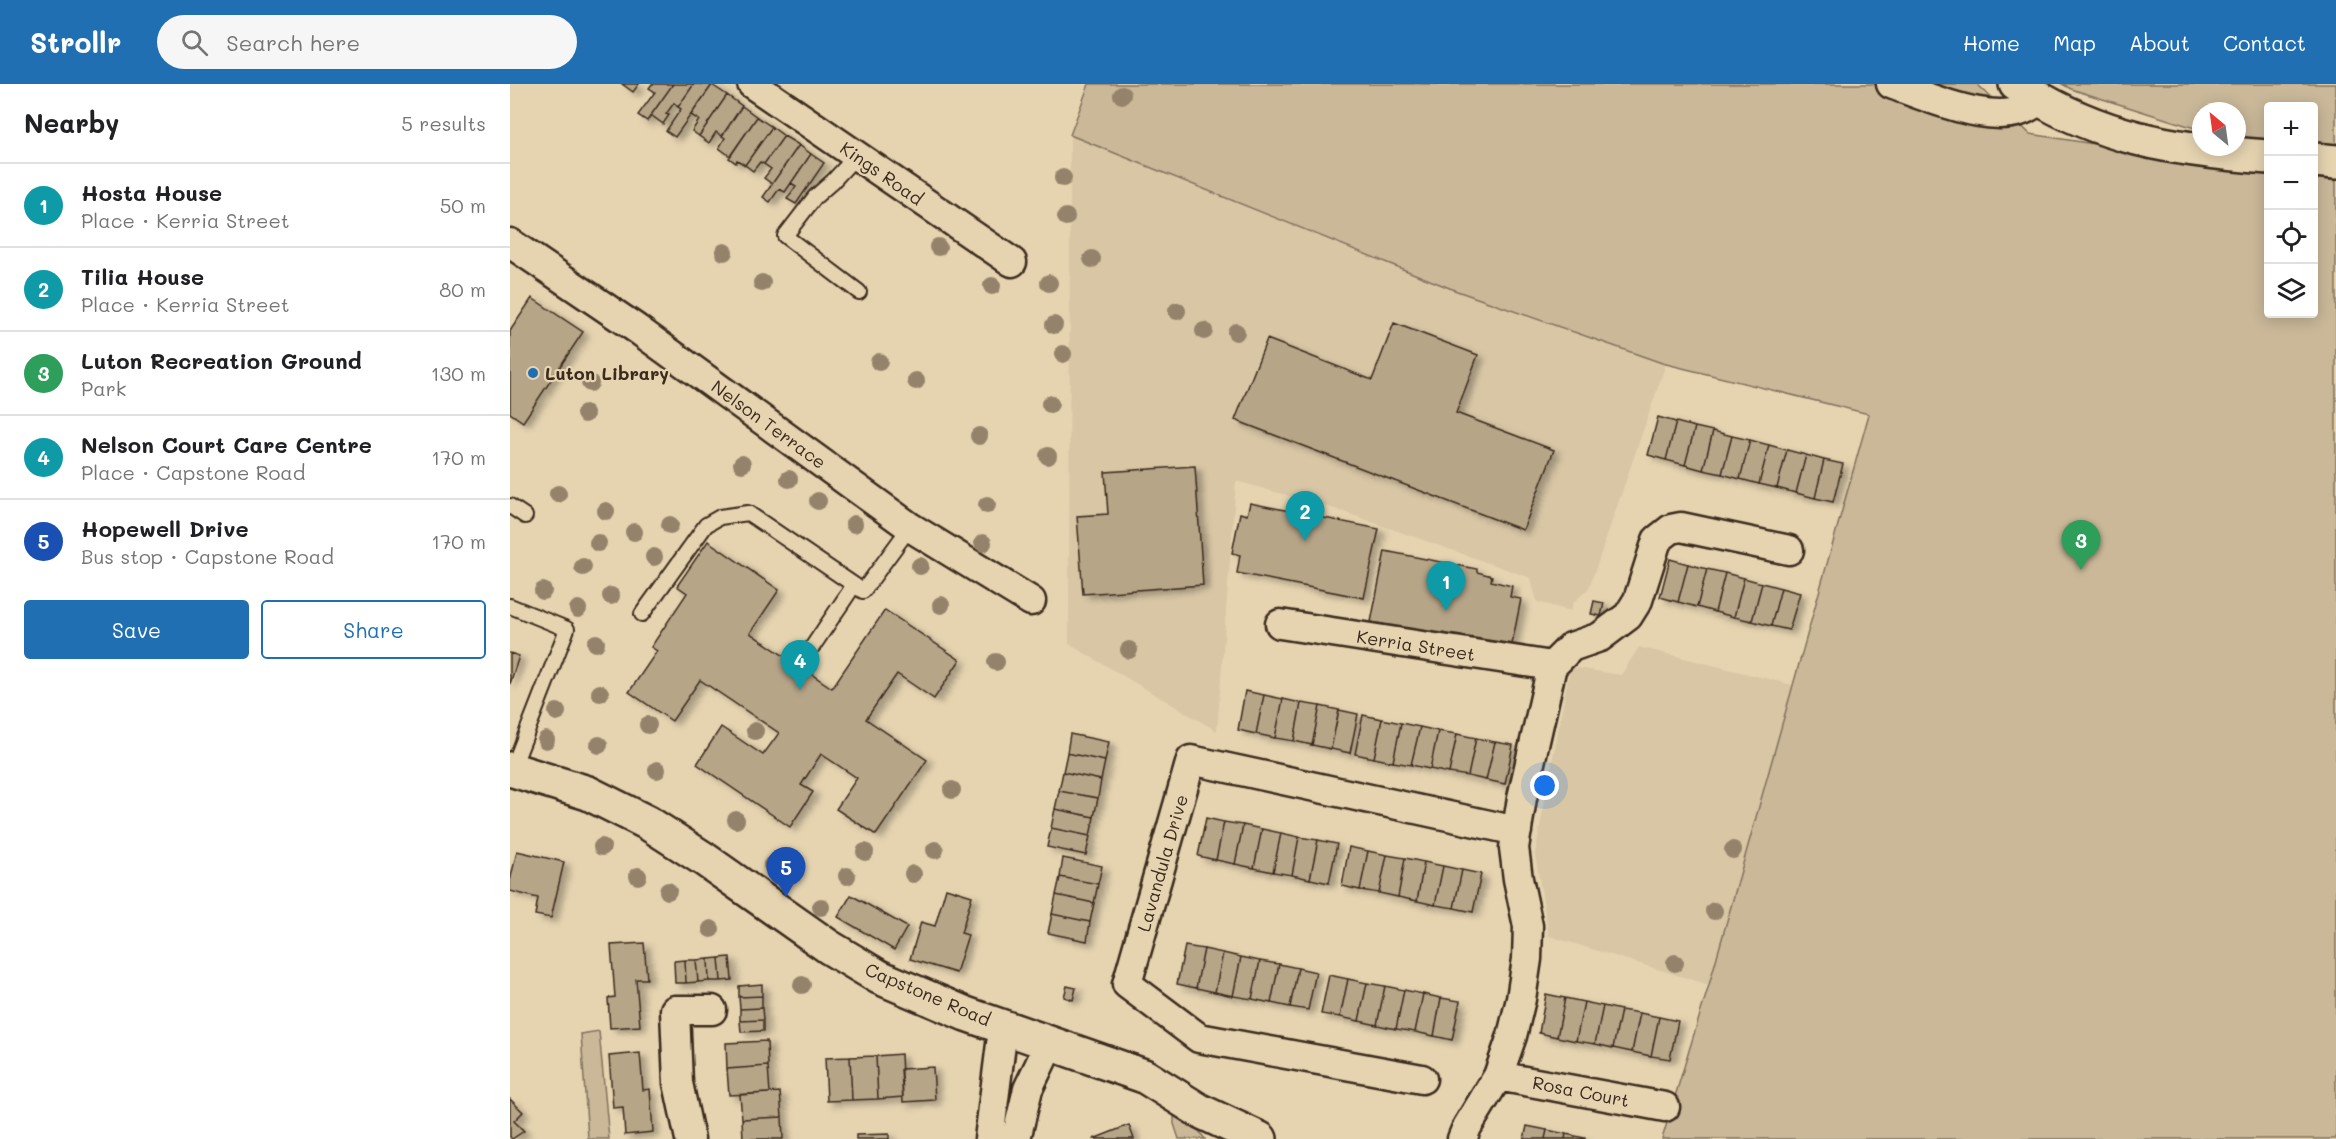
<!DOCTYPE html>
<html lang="en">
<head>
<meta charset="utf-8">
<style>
  body { margin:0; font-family:Mali,sans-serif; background:#f6f6f6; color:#202124 }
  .controls { position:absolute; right:18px; top:18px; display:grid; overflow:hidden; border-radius:6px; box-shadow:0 3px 15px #0003 }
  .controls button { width:54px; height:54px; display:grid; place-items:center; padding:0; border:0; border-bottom:2px solid #e0e0e0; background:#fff; color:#202124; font:30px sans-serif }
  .compass { position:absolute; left:1682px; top:18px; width:54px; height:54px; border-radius:50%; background:#fff; box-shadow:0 3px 15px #0003; rotate:331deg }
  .you { position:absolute; left:1035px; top:702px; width:21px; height:21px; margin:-15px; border:4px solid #fff; border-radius:50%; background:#1a73e8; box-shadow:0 0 0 9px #1a73e833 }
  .badge { display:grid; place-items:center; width:39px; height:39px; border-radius:50%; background:#1f6fb2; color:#fff; font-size:20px; font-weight:700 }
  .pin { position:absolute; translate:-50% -50px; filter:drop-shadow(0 2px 3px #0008) }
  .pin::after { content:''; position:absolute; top:32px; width:21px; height:18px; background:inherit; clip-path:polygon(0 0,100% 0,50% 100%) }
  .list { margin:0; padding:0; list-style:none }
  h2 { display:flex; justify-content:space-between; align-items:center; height:78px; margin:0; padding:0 24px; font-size:26px }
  h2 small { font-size:20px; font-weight:400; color:#757577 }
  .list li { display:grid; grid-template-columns:39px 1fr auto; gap:18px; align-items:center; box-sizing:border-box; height:84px; padding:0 24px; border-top:2px solid #e0e0e0 }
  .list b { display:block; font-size:22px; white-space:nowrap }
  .list p { margin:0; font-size:20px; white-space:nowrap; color:#757577 }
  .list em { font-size:20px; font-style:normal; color:#757577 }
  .actions { display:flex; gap:12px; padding:18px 24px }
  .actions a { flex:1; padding:14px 0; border:2px solid #1f6fb2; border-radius:6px; text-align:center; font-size:21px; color:#1f6fb2 }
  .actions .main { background:#1f6fb2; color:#fff }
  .icon { flex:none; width:33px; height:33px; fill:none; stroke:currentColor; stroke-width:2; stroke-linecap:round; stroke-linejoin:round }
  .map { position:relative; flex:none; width:1826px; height:1055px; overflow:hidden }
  header { display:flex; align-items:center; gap:36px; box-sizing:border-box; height:84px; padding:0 30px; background:#1f6fb2; color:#fff }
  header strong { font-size:28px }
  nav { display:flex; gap:33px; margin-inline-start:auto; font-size:21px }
  .search { width:420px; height:54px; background:#f6f6f6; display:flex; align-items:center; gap:15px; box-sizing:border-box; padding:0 21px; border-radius:33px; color:#757577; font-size:22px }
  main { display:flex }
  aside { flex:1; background:#fff }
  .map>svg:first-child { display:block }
  .built { fill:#d8c6a5 }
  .green { fill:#cab899; stroke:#82715c; stroke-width:1.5 }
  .building { fill:#b7a588; stroke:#3b2a1e; stroke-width:1.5; filter:url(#shadow) }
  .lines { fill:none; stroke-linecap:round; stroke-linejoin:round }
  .service-casing { stroke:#3b2a1e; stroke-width:18 }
  .minor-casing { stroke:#3b2a1e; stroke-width:33 }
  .tertiary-casing { stroke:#3b2a1e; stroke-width:38 }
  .service { stroke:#e6d4b1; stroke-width:14 }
  .minor { stroke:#e6d4b1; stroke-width:28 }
  .tertiary { stroke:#e6d4b1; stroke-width:33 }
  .tree { fill:#94826a }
  .poi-dot { fill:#1f6fb2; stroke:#e6d4b1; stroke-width:2 }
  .labels { text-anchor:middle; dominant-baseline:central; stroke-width:4.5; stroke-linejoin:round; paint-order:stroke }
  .street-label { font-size:18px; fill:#3b2a1e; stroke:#e6d4b1 }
  .poi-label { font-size:18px; font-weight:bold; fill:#3b2a1e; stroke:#e6d4b1; text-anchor:start }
</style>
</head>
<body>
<header>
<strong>Strollr</strong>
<div class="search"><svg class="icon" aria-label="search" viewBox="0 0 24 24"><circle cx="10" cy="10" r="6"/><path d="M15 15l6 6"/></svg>Search here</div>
<nav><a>Home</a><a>Map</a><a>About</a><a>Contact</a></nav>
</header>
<main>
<aside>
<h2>Nearby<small>5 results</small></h2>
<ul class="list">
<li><span class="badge" style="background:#0f9aa8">1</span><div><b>Hosta House</b><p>Place · Kerria Street</p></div><em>50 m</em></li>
<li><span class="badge" style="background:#0f9aa8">2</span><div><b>Tilia House</b><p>Place · Kerria Street</p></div><em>80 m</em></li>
<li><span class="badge" style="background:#2e9e5b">3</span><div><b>Luton Recreation Ground</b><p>Park</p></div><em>130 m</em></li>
<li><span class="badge" style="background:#0f9aa8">4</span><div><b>Nelson Court Care Centre</b><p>Place · Capstone Road</p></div><em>170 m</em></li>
<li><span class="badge" style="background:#1a4fb4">5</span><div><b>Hopewell Drive</b><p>Bus stop · Capstone Road</p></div><em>170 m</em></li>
</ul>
<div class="actions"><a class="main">Save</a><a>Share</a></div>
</aside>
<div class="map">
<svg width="1826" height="1055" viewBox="0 0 1826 1055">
  <defs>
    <filter id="shadow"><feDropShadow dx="6" dy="4" stdDeviation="3" flood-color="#0004"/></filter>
  </defs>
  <rect width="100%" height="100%" fill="#e6d4b1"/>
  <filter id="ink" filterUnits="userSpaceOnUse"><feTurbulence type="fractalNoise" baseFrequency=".0167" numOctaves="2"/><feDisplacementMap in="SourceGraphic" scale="12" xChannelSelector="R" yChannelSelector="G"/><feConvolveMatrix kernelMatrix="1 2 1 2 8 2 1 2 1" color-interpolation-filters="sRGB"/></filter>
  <g filter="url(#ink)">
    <path class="built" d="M 560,51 L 947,207 L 1156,280 L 1079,504 L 1063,519 L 1061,527 L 1027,518 L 1021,494 L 822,424 L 726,397 L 707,647 L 559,560 Z
      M 1129,563 L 1283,601 L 1199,901 L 1039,852 L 1025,770 L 1060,583 L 1111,591 Z"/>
    <path class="green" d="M 579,0 L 1467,0 L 1520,50 L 1758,87 L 1758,230 L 1804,230 L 1804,94 L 1826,97 L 1826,1055 L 1152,1055 L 1199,901 L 1359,330 L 1152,279 L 947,207 L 560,51 Z
      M 1552,0 L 1826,0 L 1826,63 L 1804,62 L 1804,22 L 1758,22 L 1758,60 L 1727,58 L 1727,27 L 1691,27 L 1691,46 L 1561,5 Z
      M 89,947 L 99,1055 L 78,1055 L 71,950 Z
      M 664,1032 L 689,1047 L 695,1055 L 669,1055 L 664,1040 Z"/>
    <path class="building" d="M 112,0 L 129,0 L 123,8 Z
      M 142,0 L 163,0 L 137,37 L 128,31 L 145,8 L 139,4 Z
      M 163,0 L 184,0 L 168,23 L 164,19 L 156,30 L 159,31 L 153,40 L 141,31 Z
      M 184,0 L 202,1 L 165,53 L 156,47 L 171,25 L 168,23 Z
      M 202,1 L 217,11 L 189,52 L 182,47 L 189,36 L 181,31 Z
      M 217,11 L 232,22 L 212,52 L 206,48 L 199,59 L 189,52 Z
      M 232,22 L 247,33 L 220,72 L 209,64 L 215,54 L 212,52 Z
      M 247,33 L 262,43 L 235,81 L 227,76 L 226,79 L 219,74 Z
      M 262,43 L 274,52 L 254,80 L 250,78 L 243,87 L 235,81 Z
      M 274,52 L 289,61 L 262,100 L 254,94 L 261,85 L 254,80 Z
      M 289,61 L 301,70 L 275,108 L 269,105 L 260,118 L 253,113 Z
      M 301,70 L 314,79 L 286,120 L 277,115 L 286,102 L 281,99 Z
      M 22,214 L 73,248 L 13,338 L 0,329 L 0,247 Z
      M 884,239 L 968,271 L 946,329 L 1044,366 L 1013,446 L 725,336 L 757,255 L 862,296 Z
      M 1148,333 L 1166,338 L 1156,376 L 1138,371 Z
      M 1166,338 L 1185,343 L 1175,381 L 1156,376 Z
      M 1185,343 L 1203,347 L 1193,386 L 1175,381 Z
      M 1203,347 L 1222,352 L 1212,390 L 1193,386 Z
      M 1222,352 L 1240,356 L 1230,395 L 1212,390 Z
      M 1240,356 L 1259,361 L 1249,400 L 1230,395 Z
      M 1259,361 L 1277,366 L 1267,404 L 1249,400 Z
      M 1277,366 L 1296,371 L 1286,409 L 1267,404 Z
      M 1296,371 L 1314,376 L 1305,414 L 1286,409 Z
      M 1314,376 L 1333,380 L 1323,418 L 1305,414 Z
      M 685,382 L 693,501 L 573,510 L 567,432 L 598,430 L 595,388 Z
      M 740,419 L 869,445 L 854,514 L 727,489 L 730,471 L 722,469 L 730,429 L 737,431 Z
      M 198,457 L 269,506 L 240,549 L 322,604 L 375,526 L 450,576 L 424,615 L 387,590 L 356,635 L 417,676 L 366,751 L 326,725 L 347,694 L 311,670 L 291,701 L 303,708 L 280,743 L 187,680 L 211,643 L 253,671 L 269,649 L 190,596 L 162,637 L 119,608 L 147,567 L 141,563 L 177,509 L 167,502 Z
      M 875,467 L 967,485 L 967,488 L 982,492 L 981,497 L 1002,502 L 1000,513 L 1011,515 L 1001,565 L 861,538 Z
      M 1160,475 L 1178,480 L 1168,518 L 1150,513 Z
      M 1178,480 L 1197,485 L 1187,523 L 1168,518 Z
      M 1197,485 L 1215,489 L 1205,528 L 1187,523 Z
      M 1215,489 L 1234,494 L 1224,533 L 1205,528 Z
      M 1234,494 L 1252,499 L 1242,537 L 1224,533 Z
      M 1252,499 L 1271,504 L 1261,542 L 1242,537 Z
      M 1271,504 L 1290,509 L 1279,546 L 1261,542 Z
      M 1084,517 L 1094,519 L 1091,532 L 1081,530 Z
      M 0,569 L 9,572 L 0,600 Z
      M 735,607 L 754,611 L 746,650 L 728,646 Z
      M 754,611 L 773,615 L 765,654 L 746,650 Z
      M 773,615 L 791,619 L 784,657 L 765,654 Z
      M 791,619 L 810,622 L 802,661 L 784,657 Z
      M 810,622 L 829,626 L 821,665 L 802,661 Z
      M 829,626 L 848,630 L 840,669 L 821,665 Z
      M 853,631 L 872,635 L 864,674 L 845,670 Z
      M 872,635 L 891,639 L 883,678 L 864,674 Z
      M 891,639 L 910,643 L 901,681 L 883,678 Z
      M 910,643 L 928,647 L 920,685 L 901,681 Z
      M 928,647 L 947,650 L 939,689 L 920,685 Z
      M 560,650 L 599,658 L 595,677 L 557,669 Z
      M 947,650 L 966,654 L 958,692 L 939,689 Z
      M 966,654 L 985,658 L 976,696 L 958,692 Z
      M 985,658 L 1003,661 L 995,700 L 976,696 Z
      M 557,669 L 595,677 L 591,696 L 553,688 Z
      M 553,688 L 591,696 L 588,714 L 549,707 Z
      M 549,707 L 588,714 L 584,733 L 545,725 Z
      M 545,725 L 584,733 L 580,752 L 541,744 Z
      M 696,734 L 714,738 L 706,776 L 688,772 Z
      M 714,738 L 733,741 L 725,780 L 706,776 Z
      M 733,741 L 752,745 L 744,784 L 725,780 Z
      M 541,744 L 580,752 L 576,771 L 537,763 Z
      M 752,745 L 771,749 L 763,788 L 744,784 Z
      M 771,749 L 789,753 L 782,791 L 763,788 Z
      M 789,753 L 808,756 L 800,795 L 782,791 Z
      M 808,756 L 827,760 L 819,799 L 800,795 Z
      M 839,763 L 858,767 L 850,806 L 832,802 Z
      M 7,767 L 54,778 L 41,834 L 25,831 L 28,814 L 0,807 L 0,797 Z
      M 858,767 L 877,771 L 869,809 L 850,806 Z
      M 877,771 L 895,774 L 888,813 L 869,809 Z
      M 553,774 L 592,782 L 588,800 L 550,793 Z
      M 895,774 L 914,778 L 907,817 L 888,813 Z
      M 914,778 L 933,782 L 925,821 L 907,817 Z
      M 933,782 L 952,786 L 944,824 L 925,821 Z
      M 952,786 L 971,790 L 963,828 L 944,824 Z
      M 550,793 L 588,800 L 584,819 L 546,811 Z
      M 436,804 L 462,812 L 451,849 L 458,851 L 446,889 L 400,875 L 411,838 L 425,842 Z
      M 341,811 L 397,843 L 384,866 L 328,833 Z
      M 546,811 L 584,819 L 580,838 L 542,830 Z
      M 542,830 L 580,838 L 577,857 L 538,849 Z
      M 134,859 L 137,895 L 126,895 L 130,942 L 100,944 L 98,914 L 105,913 L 101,861 Z
      M 675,862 L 694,865 L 686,904 L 667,900 Z
      M 694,865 L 713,869 L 705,908 L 686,904 Z
      M 713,869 L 731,873 L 723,912 L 705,908 Z
      M 220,873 L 222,896 L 211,897 L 209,874 Z
      M 731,873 L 750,877 L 742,915 L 723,912 Z
      M 209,874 L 211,897 L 199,897 L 198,875 Z
      M 198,875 L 199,897 L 188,898 L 186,876 Z
      M 175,876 L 176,899 L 165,899 L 164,877 Z
      M 175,876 L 186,876 L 188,898 L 176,899 Z
      M 750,877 L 769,880 L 761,919 L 742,915 Z
      M 769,880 L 788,884 L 780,923 L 761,919 Z
      M 788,884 L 806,888 L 798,926 L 780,923 Z
      M 819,891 L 838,895 L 830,933 L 811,930 Z
      M 838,895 L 857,899 L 849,937 L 830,933 Z
      M 857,899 L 875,902 L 867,941 L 849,937 Z
      M 252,900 L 252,912 L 229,913 L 229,902 Z
      M 557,902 L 566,904 L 563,916 L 554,913 Z
      M 875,902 L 894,906 L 886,945 L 867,941 Z
      M 894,906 L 913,910 L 905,948 L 886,945 Z
      M 913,910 L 931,914 L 924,952 L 905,948 Z
      M 1036,910 L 1055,914 L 1047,953 L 1029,949 Z
      M 252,912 L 252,924 L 230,925 L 229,913 Z
      M 931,914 L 950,917 L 942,956 L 924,952 Z
      M 1055,914 L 1074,918 L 1066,957 L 1047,953 Z
      M 1074,918 L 1093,922 L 1085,960 L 1066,957 Z
      M 1093,922 L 1111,926 L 1103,964 L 1085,960 Z
      M 252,924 L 253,936 L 230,937 L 230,925 Z
      M 1111,926 L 1130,929 L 1122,968 L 1103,964 Z
      M 1130,929 L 1149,933 L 1141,972 L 1122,968 Z
      M 1149,933 L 1168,937 L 1160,975 L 1141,972 Z
      M 253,936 L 253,947 L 231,948 L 230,937 Z
      M 257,957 L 258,982 L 217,985 L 216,959 Z
      M 130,969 L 133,1006 L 140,1005 L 143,1048 L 115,1051 L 113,1023 L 103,1024 L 99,972 Z
      M 391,970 L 393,1013 L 368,1015 L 366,972 Z
      M 366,972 L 368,1015 L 342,1016 L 340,973 Z
      M 340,973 L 342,1016 L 317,1017 L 315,974 Z
      M 258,982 L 260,1009 L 219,1011 L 217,985 Z
      M 423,983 L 425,1016 L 393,1018 L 391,985 Z
      M 270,1008 L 272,1033 L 232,1035 L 230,1011 Z
      M 0,1015 L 13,1028 L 4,1037 L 14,1047 L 2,1055 L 0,1053 Z
      M 272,1033 L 273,1055 L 233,1055 L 232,1035 Z
      M 619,1041 L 624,1055 L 583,1055 L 586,1054 Z
      M 1017,1042 L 1037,1046 L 1035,1055 L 1014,1055 Z
      M 1037,1046 L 1056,1050 L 1055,1055 L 1035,1055 Z
      M 379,1050 L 379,1055 L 346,1055 L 346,1051 Z
      M 1056,1050 L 1075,1054 L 1075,1055 L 1055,1055 Z"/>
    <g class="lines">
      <g class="service-casing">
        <path id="service" d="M 347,71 L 323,97 L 305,113 L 275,152 L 349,208
          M 0,422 L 15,432
          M 0,522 L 57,545 L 2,686
          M 132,530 L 196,441 L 210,433 L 238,429 L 353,507 L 400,443
          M 303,562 L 344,501"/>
      </g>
      <g class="minor-casing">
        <path id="minor" d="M 242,0 L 502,178
          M 1381,0 C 1415,12 1499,51 1528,15
          M 0,159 L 127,245 L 400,443 L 521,517
          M 770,540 L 1042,582
          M 988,992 L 1155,1023
          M 912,995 L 689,954 L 617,900 L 681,676 L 1007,747
          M 180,1055 L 168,999 L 165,926 L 202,926
          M 479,1055 L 491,960 L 496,943
          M 506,1055 L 518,1005 L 540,959
          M 952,1055 L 957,1043 L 988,992 L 1002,952 L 1011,915 L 1017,875 L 1018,842 L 1008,795 L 1004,764 L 1012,714 L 1042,582 L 1061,563 L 1090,553 L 1118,532 L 1128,516 L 1147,456 L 1161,445 L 1171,443 L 1279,466"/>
      </g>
      <g class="tertiary-casing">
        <path id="tertiary" d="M 1506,0 C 1585,54 1665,66 1758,73
          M 1804,76 L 1826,78
          M 0,685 L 78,709 L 138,739 L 194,775 L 319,863 L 369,893 L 456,930 L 634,992 L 690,1027 L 750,1055"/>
      </g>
      <use href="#service" class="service"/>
      <use href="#minor" class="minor"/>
      <use href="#tertiary" class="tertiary"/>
    </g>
    <g class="tree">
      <circle cx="612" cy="11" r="9"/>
      <circle cx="553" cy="94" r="9"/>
      <circle cx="556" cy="133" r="9"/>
      <circle cx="428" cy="163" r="9"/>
      <circle cx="214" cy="168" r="9"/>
      <circle cx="582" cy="175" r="9"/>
      <circle cx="252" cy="199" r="9"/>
      <circle cx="539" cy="199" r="9"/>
      <circle cx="482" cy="202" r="9"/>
      <circle cx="667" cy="227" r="9"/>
      <circle cx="544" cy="241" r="9"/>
      <circle cx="694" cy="247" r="9"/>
      <circle cx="726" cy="248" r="9"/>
      <circle cx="553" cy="270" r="9"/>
      <circle cx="369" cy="278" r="9"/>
      <circle cx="406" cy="297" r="9"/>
      <circle cx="80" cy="299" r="9"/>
      <circle cx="540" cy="320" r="9"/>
      <circle cx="75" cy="330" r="9"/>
      <circle cx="469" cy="352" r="9"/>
      <circle cx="538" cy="372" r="9"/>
      <circle cx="232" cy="380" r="9"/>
      <circle cx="279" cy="395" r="9"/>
      <circle cx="48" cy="410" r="9"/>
      <circle cx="308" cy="417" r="9"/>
      <circle cx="477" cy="421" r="9"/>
      <circle cx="96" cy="427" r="9"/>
      <circle cx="344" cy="440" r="9"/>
      <circle cx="160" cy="441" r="9"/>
      <circle cx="124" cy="448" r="9"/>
      <circle cx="88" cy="459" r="9"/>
      <circle cx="473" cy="459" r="9"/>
      <circle cx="144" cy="473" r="9"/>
      <circle cx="410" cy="482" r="9"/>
      <circle cx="73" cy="483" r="9"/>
      <circle cx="33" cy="507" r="9"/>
      <circle cx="101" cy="512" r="9"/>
      <circle cx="431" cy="521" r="9"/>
      <circle cx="68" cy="525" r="9"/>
      <circle cx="86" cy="559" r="9"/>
      <circle cx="619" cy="566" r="9"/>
      <circle cx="486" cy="578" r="9"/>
      <circle cx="90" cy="609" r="9"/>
      <circle cx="47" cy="628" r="9"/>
      <circle cx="138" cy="641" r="9"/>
      <circle cx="245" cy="647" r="9"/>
      <circle cx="36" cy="656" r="9"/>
      <circle cx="89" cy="661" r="9"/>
      <circle cx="147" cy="686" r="9"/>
      <circle cx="442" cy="706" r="9"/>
      <circle cx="226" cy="736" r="9"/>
      <circle cx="92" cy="763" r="9"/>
      <circle cx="425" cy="766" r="9"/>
      <circle cx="1223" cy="766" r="9"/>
      <circle cx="355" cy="768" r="9"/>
      <circle cx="262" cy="781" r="9"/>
      <circle cx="403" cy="790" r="9"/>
      <circle cx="128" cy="792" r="9"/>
      <circle cx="337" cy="792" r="9"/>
      <circle cx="158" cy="807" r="9"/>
      <circle cx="311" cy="823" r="9"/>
      <circle cx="1204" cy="827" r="9"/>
      <circle cx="201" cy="845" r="9"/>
      <circle cx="1165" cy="879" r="9"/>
      <circle cx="292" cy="901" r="9"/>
    </g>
  </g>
  <circle class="poi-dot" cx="23" cy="289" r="6"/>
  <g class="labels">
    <g class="street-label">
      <text transform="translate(372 89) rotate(35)">Kings Road</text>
      <text transform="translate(259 340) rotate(36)">Nelson Terrace</text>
      <text transform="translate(906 561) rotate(9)">Kerria Street</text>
      <text transform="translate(652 779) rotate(-74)">Lavandula Drive</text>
      <text transform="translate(418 910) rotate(23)">Capstone Road</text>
      <text transform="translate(1071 1007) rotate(11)">Rosa Court</text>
    </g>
    <g class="poi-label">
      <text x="35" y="289">Luton Library</text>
    </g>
  </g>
</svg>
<div class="controls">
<button>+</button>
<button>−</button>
<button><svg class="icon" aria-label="locate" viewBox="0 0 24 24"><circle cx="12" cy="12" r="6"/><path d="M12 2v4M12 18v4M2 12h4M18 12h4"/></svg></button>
<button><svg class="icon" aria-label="layers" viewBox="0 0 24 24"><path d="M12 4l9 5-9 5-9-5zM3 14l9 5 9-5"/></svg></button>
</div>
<svg class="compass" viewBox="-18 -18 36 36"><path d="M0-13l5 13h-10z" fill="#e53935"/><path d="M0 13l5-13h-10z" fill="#757577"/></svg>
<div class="you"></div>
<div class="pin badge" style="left:936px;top:527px;background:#0f9aa8">1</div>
<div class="pin badge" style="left:795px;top:457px;background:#0f9aa8">2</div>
<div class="pin badge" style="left:1571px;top:486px;background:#2e9e5b">3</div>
<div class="pin badge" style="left:290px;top:606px;background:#0f9aa8">4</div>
<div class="pin badge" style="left:276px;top:813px;background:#1a4fb4">5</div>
</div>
</main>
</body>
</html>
